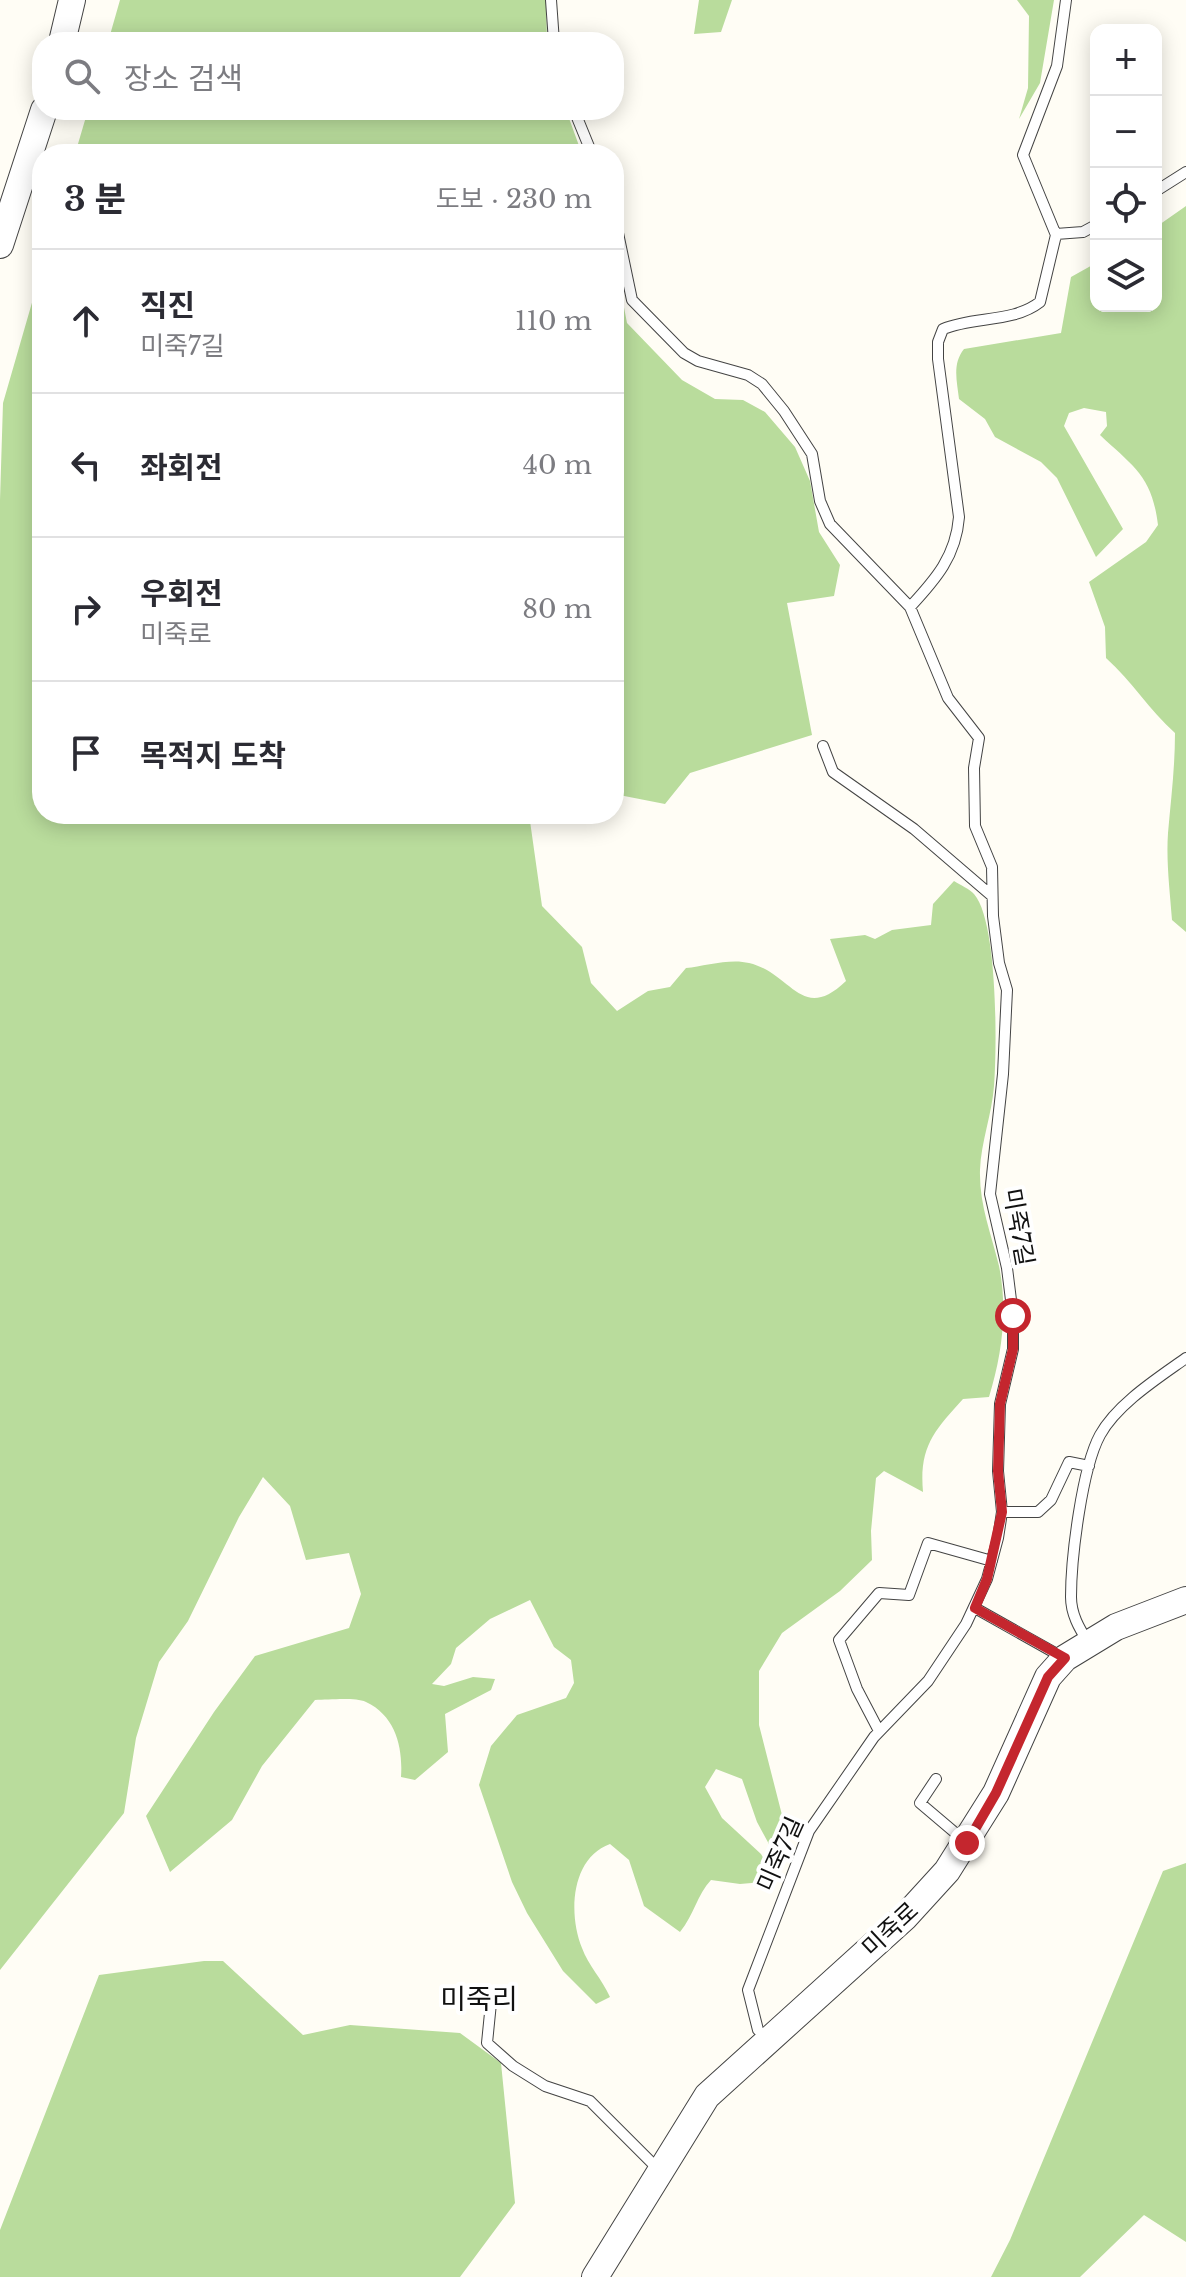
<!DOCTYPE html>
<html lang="ko">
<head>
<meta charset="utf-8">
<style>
  body { margin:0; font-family:"Libre Baskerville","Noto Sans KR",serif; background:#f2f2f3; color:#2b2b33 }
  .controls { position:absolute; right:24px; top:24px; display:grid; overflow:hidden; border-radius:16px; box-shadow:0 4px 20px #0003 }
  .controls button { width:72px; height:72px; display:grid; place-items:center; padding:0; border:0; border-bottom:2px solid #e1e1e2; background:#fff; color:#2b2b33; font:40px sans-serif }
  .stop { position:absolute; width:24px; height:24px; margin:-18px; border:6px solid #c4262e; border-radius:50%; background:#fff }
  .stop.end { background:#c4262e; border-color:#fff; box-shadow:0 2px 8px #0008 }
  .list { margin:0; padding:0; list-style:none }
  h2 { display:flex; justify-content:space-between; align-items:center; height:104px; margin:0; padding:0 32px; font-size:34px }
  h2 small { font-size:26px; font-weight:400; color:#7c7c81 }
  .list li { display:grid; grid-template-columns:52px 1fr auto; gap:24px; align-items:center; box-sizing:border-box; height:144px; padding:0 32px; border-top:2px solid #e1e1e2 }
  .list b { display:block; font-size:30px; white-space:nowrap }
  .list p { margin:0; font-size:26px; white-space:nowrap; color:#7c7c81 }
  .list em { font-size:26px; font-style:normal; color:#7c7c81 }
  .icon { flex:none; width:44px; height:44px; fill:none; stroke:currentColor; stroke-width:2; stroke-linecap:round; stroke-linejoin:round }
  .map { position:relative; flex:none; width:1186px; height:2277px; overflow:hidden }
  .search { position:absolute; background:#fff; box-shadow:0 4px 20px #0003; left:32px; top:32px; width:592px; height:88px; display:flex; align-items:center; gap:20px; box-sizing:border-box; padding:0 28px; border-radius:32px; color:#7c7c81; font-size:30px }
  .panel { position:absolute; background:#fff; box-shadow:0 4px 20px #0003; left:32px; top:144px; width:592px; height:680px; border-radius:32px }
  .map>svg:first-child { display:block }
  .forest { fill:#b9dc9c }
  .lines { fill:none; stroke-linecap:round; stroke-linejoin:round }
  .service-casing { stroke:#444; stroke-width:12 }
  .tertiary-casing { stroke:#444; stroke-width:28 }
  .service { stroke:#fff; stroke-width:10 }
  .tertiary { stroke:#fff; stroke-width:26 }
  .route { stroke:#c4262e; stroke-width:10 }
  .labels { text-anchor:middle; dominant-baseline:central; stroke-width:8; stroke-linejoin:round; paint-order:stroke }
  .street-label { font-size:24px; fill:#111; stroke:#fff }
  .quarter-label { font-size:28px; fill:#111; stroke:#fff }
</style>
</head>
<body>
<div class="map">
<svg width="1186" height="2277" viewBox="0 0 1186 2277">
  <rect width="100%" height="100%" fill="#fffdf5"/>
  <path class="forest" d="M 120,0 L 546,0 L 547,42 L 108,42 Z
    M 699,0 L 732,0 L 721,32 L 694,34 Z
    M 1017,0 L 1054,0 L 1040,83 L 1019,119 L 1028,88 L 1029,16 Z
    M 88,110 L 566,110 L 582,154 L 75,154 Z
    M 1186,206 L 1186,932 L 1172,920 C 1170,892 1166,862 1168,833 C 1171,799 1175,767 1175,733 C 1149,710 1132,681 1106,658 L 1105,627 L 1089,582 L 1146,542 L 1158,525 C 1152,476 1134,467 1100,435 L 1107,426 L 1106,412 L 1084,408 L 1069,413 L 1064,426 L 1123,529 L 1096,557 L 1057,478 L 1041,462 L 995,437 L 985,419 L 959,399 C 957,381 952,364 964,349 L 1061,333 L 1071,277 L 1096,263 L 1096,306 L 1156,306 L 1156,227 Z
    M 614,255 L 627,323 L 682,380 L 715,399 L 743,400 L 765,412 L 795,447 L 810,481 L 819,532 L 840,565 L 834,596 L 787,603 L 812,735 L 690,773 L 665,804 L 614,794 Z
    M 42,268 L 42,814 L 529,814 L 542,906 L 582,947 L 591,983 L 617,1011 L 648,991 L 670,987 L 686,968 C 704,966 731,958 749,963 C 792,973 801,1024 846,981 L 830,939 L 865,935 L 875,939 L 892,930 L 931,925 L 933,904 L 954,881 C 960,885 970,889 974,894 C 998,921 997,1050 994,1086 C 992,1114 981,1142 980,1170 C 979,1204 991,1233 999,1266 C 1008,1310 1002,1355 989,1397 L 963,1399 C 934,1431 919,1447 923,1492 L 884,1471 L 876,1478 L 871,1531 L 872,1560 L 840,1591 L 782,1633 L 759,1671 L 759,1725 L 782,1815 L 770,1846 L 757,1822 L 742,1779 L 716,1769 L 705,1787 L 722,1818 L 761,1854 L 768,1866 L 763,1882 L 740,1884 L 711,1880 C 697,1895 694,1915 680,1932 L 644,1906 L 629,1860 L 610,1844 C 571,1858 568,1914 582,1948 C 588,1965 602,1979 610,1997 L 596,2004 L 563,1971 L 527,1913 L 512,1882 L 479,1785 L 491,1746 L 517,1715 L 566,1698 L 574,1683 L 571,1660 L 554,1647 L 530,1600 L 490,1619 L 456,1648 L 451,1664 L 432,1684 L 444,1686 L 473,1677 L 495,1679 L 491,1690 L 445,1714 L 448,1752 L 415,1780 L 401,1777 C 403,1748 396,1716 366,1702 C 354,1697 329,1700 315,1700 L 262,1766 L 232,1820 L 170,1872 L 146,1816 L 214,1712 L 255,1656 L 349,1628 L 361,1594 L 349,1553 L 306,1560 L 290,1506 L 263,1477 L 239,1517 L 188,1621 L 159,1662 L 136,1738 L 124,1813 L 0,1970 L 0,500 L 3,403 Z
    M 1186,1863 L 1186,2242 L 1144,2215 L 1080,2277 L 991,2277 L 1010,2240 L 1163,1871 Z
    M 204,1961 L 223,1961 L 303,2035 L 350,2025 L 460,2033 L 501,2063 L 515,2203 L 460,2277 L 0,2277 L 0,2230 L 99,1975 Z"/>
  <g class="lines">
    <g class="service-casing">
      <path id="service" d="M 551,0 L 554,42
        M 574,110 L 592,154
        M 1156,191 L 1186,172
        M 614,214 L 632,300 L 684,353 L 698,361 L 748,375 L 762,384 L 784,411 L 812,454 L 820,501 L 830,524 L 910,607 L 948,698 L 979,738 L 974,768 L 975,826 L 992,867 L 993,916 L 999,963 L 1007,990 L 1003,1074 L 990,1194 L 1007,1268 L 1013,1316 L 1013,1349 L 1000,1404 L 998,1471 L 1002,1512 L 998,1538 L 987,1579 L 966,1624 L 928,1681 L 874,1737 L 809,1831 L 748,1990 L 758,2030 L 769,2038
        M 1056,234 L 1083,232 L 1096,225
        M 910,607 C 936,579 956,556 959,517 L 938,359 L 938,342 L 943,329 C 974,316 1013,323 1040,302 L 1056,235 L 1023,155 L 1057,66 L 1066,0
        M 823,746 L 833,772 L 914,829 L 992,896
        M 1002,1512 L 1038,1512 L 1051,1500 L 1069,1462 L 1089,1466
        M 975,1608 L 1064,1658
        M 1088,1642 C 1079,1628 1071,1614 1071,1597 C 1071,1558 1082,1468 1100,1435 C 1117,1404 1158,1378 1186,1358
        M 879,1731 L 857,1689 L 839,1640 L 879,1593 L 909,1595 L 928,1543 L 992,1561
        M 936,1779 L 920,1803 L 966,1842
        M 491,2003 L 487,2043 L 513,2066 L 545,2086 L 590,2101 L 659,2170"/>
    </g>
    <g class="tertiary-casing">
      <path id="tertiary" d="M 62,42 L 72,0
        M 0,245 L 44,110
        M 595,2277 L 707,2096 L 905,1917 L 947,1871 L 996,1793 L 1048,1677 L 1065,1658 L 1116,1627 L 1186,1600"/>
    </g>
    <use href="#service" class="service"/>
    <use href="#tertiary" class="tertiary"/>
  </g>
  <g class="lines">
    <path class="route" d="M 967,1843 L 996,1793 L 1048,1677 L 1065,1658 L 975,1608 L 987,1579 L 1002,1512 L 998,1471 L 1000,1404 L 1013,1349 L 1013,1316"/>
  </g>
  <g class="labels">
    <g class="street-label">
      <text transform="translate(1019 1227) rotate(80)">미죽7길</text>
      <text transform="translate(780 1854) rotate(-66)">미죽7길</text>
      <text transform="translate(890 1929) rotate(-43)">미죽로</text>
    </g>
    <g class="quarter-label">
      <text x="479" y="1999">미죽리</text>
    </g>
  </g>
</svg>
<div class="controls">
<button>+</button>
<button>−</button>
<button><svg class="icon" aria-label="locate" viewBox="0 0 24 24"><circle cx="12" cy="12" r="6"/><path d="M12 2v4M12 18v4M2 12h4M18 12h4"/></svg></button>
<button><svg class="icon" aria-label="layers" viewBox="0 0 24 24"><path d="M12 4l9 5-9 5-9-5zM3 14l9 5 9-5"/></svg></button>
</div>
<div class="stop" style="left:1013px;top:1316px"></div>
<div class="stop end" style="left:967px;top:1843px"></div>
<div class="search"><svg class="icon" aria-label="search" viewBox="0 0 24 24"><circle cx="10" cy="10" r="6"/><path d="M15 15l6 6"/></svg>장소 검색</div>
<section class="panel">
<h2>3 분<small>도보 · 230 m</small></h2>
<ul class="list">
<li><svg class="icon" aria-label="ahead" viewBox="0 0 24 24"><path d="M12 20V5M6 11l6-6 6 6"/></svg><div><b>직진</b><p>미죽7길</p></div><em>110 m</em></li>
<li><svg class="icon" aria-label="left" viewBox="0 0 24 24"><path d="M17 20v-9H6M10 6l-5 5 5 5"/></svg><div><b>좌회전</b></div><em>40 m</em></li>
<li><svg class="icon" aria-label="right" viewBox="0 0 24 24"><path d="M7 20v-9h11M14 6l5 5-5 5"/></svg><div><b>우회전</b><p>미죽로</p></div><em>80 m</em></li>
<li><svg class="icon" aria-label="arrive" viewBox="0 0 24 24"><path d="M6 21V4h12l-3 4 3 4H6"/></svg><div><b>목적지 도착</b></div></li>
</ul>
</section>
</div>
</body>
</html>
